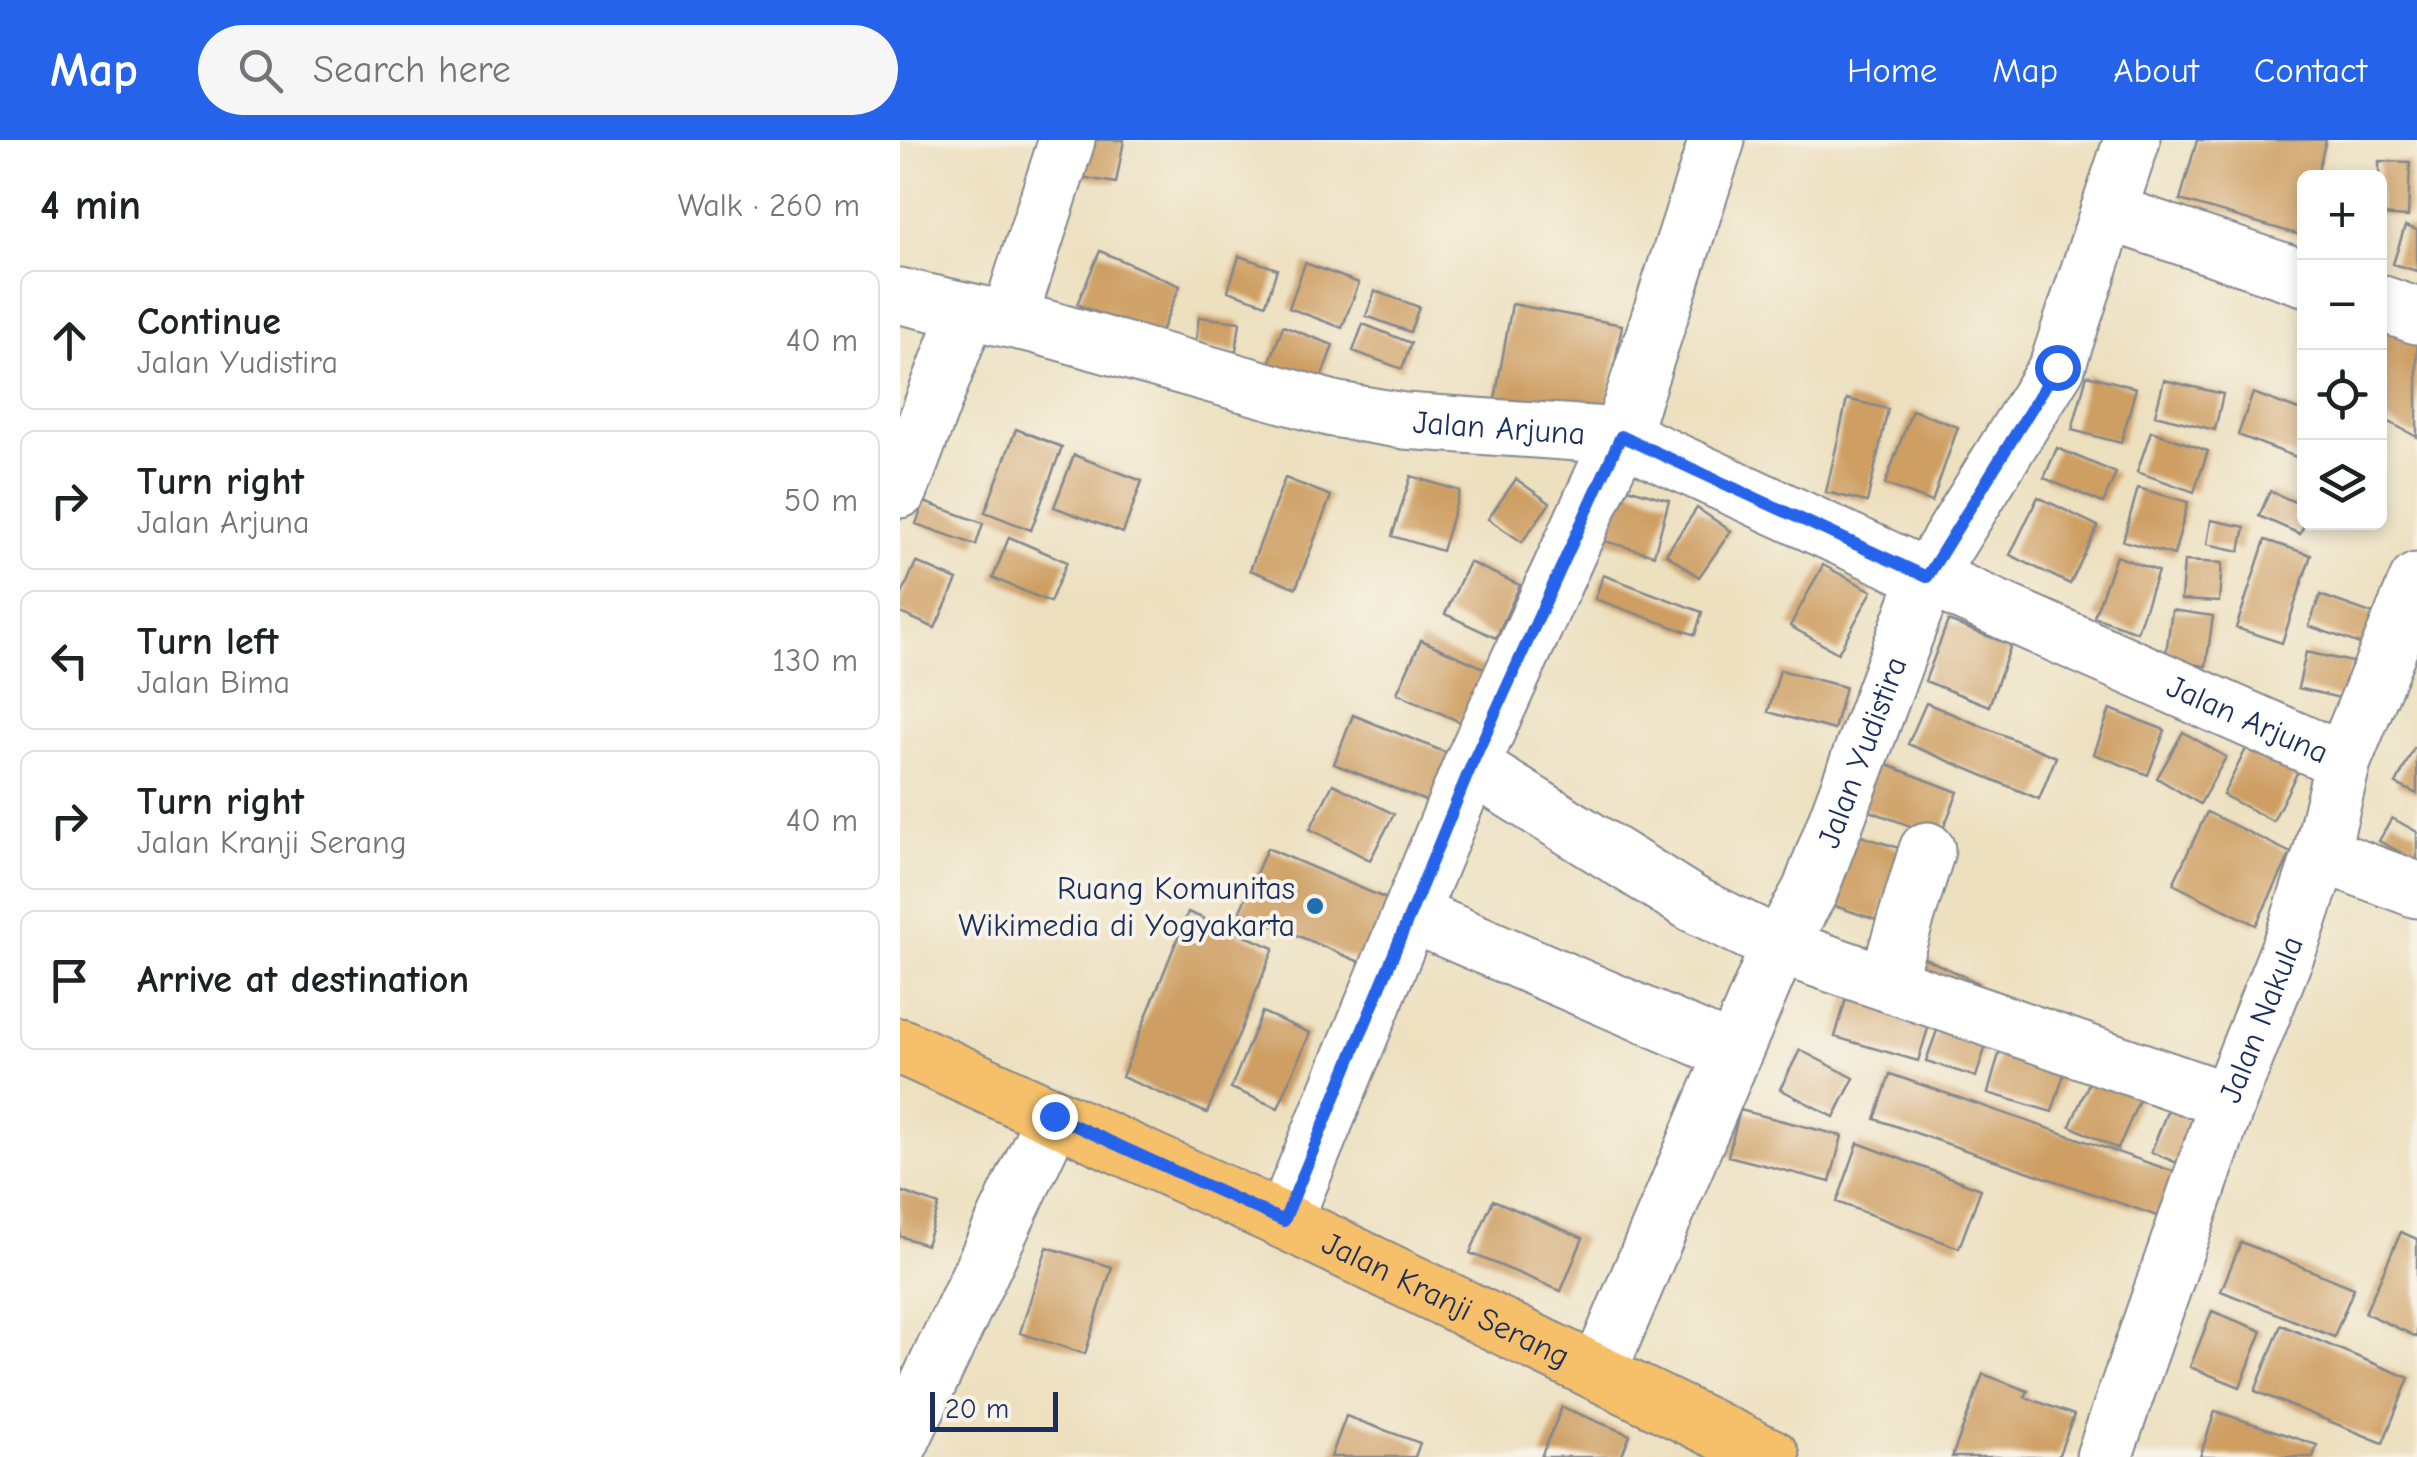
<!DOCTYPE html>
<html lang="en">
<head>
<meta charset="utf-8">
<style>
  body { margin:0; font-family:"Comic Neue",sans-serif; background:#f6f6f6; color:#202124 }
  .controls { position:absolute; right:30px; top:30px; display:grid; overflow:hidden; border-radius:15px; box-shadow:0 5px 15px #0003 }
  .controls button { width:90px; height:90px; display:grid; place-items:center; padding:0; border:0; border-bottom:2px solid #e0e0e0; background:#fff; color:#202124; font:50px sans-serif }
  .scale { position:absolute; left:30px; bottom:25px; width:128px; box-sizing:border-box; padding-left:10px; border:5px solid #1b2f5e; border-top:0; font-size:28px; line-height:35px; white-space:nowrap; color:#1b2f5e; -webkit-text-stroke:8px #f7f3e8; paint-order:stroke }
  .stop { position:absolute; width:30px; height:30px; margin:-22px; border:8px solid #2563eb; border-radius:50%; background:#fff }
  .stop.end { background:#2563eb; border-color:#fff; box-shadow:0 2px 10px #0008 }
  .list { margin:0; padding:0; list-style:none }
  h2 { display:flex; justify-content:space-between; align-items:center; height:130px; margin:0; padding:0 40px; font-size:42px }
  h2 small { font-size:32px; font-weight:400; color:#757577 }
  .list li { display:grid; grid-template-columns:65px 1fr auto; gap:30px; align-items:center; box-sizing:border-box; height:140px; margin:0 20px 20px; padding:0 20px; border:2px solid #e0e0e0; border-radius:15px }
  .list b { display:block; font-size:38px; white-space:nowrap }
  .list p { margin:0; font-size:32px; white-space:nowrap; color:#757577 }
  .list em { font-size:32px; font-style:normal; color:#757577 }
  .icon { flex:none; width:55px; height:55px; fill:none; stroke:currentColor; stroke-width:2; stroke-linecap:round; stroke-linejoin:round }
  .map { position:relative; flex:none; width:1517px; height:1317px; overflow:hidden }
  header { display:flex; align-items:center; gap:60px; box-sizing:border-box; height:140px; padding:0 50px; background:#2563eb; color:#fff }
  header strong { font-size:48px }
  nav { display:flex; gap:55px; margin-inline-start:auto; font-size:35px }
  .search { width:700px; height:90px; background:#f6f6f6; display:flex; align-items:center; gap:25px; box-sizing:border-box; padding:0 35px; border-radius:55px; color:#757577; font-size:38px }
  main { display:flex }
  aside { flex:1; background:#fff }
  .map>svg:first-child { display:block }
  .building { fill:#ce9e62 }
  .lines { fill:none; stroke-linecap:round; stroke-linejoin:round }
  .minor-casing { stroke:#84888e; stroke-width:59 }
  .major-casing { stroke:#84888e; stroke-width:59 }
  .minor { stroke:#fff; stroke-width:55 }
  .major { stroke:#f6c06b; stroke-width:55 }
  .route { stroke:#2563eb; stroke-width:12 }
  .poi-dot { fill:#1f6fb2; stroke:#f7f3e8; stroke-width:4 }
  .labels { text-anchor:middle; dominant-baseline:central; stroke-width:8; stroke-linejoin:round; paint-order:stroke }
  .street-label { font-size:32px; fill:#1b2f5e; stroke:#f7f3e8 }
  .poi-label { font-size:32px; fill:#1b2f5e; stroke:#f7f3e8; text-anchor:end }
</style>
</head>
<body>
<header>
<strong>Map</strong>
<div class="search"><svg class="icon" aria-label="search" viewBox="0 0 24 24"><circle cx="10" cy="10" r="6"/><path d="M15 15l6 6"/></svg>Search here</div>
<nav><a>Home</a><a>Map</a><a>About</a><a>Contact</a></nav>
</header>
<main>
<aside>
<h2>4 min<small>Walk · 260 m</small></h2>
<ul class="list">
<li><svg class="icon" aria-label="ahead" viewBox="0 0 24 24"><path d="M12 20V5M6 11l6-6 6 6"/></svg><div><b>Continue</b><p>Jalan Yudistira</p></div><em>40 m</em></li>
<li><svg class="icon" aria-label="right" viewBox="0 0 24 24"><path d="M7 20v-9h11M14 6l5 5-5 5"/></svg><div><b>Turn right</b><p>Jalan Arjuna</p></div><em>50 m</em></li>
<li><svg class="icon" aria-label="left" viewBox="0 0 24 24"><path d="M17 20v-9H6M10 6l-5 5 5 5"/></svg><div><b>Turn left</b><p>Jalan Bima</p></div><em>130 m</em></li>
<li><svg class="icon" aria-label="right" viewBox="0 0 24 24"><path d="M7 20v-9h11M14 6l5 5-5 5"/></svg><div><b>Turn right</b><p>Jalan Kranji Serang</p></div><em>40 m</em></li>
<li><svg class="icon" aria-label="arrive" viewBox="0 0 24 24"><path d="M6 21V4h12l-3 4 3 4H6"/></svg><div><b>Arrive at destination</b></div></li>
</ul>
</aside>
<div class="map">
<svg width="1517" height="1317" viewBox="0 0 1517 1317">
  <rect width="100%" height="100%" fill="#f7f3e8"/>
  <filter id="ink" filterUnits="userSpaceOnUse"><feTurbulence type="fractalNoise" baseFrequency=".01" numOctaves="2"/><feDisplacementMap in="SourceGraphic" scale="20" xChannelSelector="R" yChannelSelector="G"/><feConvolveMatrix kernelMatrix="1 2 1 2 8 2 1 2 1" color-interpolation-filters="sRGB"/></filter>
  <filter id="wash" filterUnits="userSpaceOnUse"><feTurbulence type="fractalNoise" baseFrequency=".0048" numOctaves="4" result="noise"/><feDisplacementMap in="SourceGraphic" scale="40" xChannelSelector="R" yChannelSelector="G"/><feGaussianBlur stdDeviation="2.25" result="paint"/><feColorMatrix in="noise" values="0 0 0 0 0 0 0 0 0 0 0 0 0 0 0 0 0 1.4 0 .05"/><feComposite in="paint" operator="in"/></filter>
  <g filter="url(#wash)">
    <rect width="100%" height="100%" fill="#ede0bf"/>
    <g id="blocks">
      <path class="building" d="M 182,0 L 224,0 L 216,43 L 175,36 Z
        M 1297,0 L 1426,0 L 1416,38 L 1404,38 L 1404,77 L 1400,95 L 1280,60 Z
        M 1479,21 L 1510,22 L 1508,77 L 1480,75 Z
        M 1505,86 L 1517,90 L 1517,131 L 1493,124 Z
        M 200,111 L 280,146 L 258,199 L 177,164 Z
        M 339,116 L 377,129 L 366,164 L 328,151 Z
        M 405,123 L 459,143 L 442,188 L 389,168 Z
        M 475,151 L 519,167 L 510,192 L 466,176 Z
        M 612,164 L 722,185 L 704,286 L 594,265 Z
        M 1480,176 L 1517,195 L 1517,297 L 1480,277 Z
        M 299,177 L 340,182 L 336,212 L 295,206 Z
        M 463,184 L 511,203 L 502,229 L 453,211 Z
        M 383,186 L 433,205 L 413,261 L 362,242 Z
        M 1187,235 L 1236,248 L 1221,303 L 1172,290 Z
        M 1264,240 L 1323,254 L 1315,290 L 1255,275 Z
        M 1353,253 L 1404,272 L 1404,320 L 1338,295 Z
        M 947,259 L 988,269 L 967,362 L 926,352 Z
        M 1012,270 L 1058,287 L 1032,362 L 985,344 Z
        M 116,289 L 162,307 L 131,390 L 85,372 Z
        M 1251,291 L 1308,311 L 1294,352 L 1237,332 Z
        M 1157,308 L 1216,333 L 1203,363 L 1144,338 Z
        M 174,315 L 242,341 L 223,393 L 154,367 Z
        M 511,336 L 560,351 L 542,411 L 492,396 Z
        M 385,338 L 431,356 L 396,448 L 350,430 Z
        M 616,339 L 650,363 L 622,402 L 588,379 Z
        M 717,345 L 769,360 L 754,415 L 701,400 Z
        M 1238,348 L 1288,362 L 1274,415 L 1223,401 Z
        M 1370,351 L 1404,366 L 1405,382 L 1400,394 L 1359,376 Z
        M 1138,357 L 1198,386 L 1170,444 L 1110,415 Z
        M 24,362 L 83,383 L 76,405 L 16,384 Z
        M 797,368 L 831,391 L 799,437 L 766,414 Z
        M 1311,380 L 1345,387 L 1340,411 L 1307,404 Z
        M 109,397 L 167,422 L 150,462 L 93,438 Z
        M 1365,400 L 1411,415 L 1382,503 L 1336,488 Z
        M 1216,416 L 1258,431 L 1237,492 L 1194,477 Z
        M 1284,421 L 1322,423 L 1319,462 L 1281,460 Z
        M 16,422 L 57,440 L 35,488 L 0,473 L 0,459 Z
        M 569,422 L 620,445 L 596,498 L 545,474 Z
        M 923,425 L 972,451 L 938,513 L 890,486 Z
        M 703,435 L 802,472 L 795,495 L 695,459 Z
        M 1420,455 L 1485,478 L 1474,509 L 1409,486 Z
        M 1272,470 L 1313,476 L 1306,526 L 1265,520 Z
        M 1048,481 L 1111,505 L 1089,566 L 1025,541 Z
        M 521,500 L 586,529 L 562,583 L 497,553 Z
        M 1406,512 L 1452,522 L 1444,559 L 1398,548 Z
        M 880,530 L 945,547 L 934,590 L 868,572 Z
        M 1026,563 L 1156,617 L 1139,659 L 1008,604 Z
        M 1210,569 L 1265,590 L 1248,635 L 1194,614 Z
        M 453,575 L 557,617 L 538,666 L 434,624 Z
        M 1283,592 L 1326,617 L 1300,664 L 1257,638 Z
        M 1350,601 L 1400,627 L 1373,681 L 1323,655 Z
        M 1514,608 L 1517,609 L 1517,654 L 1496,644 Z
        M 969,618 L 1058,652 L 1040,697 L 951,664 Z
        M 433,644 L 494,674 L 470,720 L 410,689 Z
        M 1307,672 L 1391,713 L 1356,785 L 1273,744 Z
        M 1492,678 L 1517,692 L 1517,721 L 1479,701 Z
        M 939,689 L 1002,709 L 979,781 L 917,760 Z
        M 367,708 L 489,760 L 462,823 L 340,771 Z
        M 288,772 L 374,808 L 307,973 L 222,937 Z
        M 1005,809 L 1078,843 L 1069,865 L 998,835 Z
        M 950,845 L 1034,869 L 1018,921 L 935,897 Z
        M 362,872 L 410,893 L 378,968 L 331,948 Z
        M 1040,882 L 1088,899 L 1076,937 L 1026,921 Z
        M 1102,903 L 1167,924 L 1152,972 L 1088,953 Z
        M 900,910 L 954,938 L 934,977 L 880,949 Z
        M 1195,929 L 1243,951 L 1218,1009 L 1170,986 Z
        M 990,934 L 1281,1034 L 1266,1079 L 975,979 Z
        M 1268,969 L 1314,987 L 1296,1031 L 1251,1012 Z
        M 840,970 L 942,996 L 930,1042 L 828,1016 Z
        M 958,1003 L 1081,1049 L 1059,1108 L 937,1062 Z
        M 0,1051 L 39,1065 L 26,1105 L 0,1096 Z
        M 593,1060 L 683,1098 L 661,1151 L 570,1113 Z
        M 1501,1092 L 1517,1099 L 1517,1197 L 1465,1173 Z
        M 1341,1102 L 1454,1148 L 1434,1197 L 1321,1151 Z
        M 147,1107 L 212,1127 L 185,1214 L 120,1193 Z
        M 1312,1171 L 1362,1191 L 1340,1247 L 1290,1227 Z
        M 1381,1185 L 1509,1238 L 1483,1303 L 1355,1251 Z
        M 1083,1234 L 1128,1251 L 1125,1257 L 1174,1275 L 1158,1317 L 1052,1317 Z
        M 662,1267 L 730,1295 L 721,1317 L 641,1317 Z
        M 1315,1271 L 1417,1305 L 1413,1317 L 1300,1317 Z
        M 446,1276 L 520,1303 L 515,1317 L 431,1317 Z"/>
    </g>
  </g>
  <g filter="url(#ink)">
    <use href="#blocks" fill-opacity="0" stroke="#84888e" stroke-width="2.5"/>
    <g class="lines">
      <g class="minor-casing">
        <g id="minor">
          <path d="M 1208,72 L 1404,138"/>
          <path id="s1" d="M 0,156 L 138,186 L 433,269 L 504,281 L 721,296 L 1027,437 L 1443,621"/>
          <path d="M 1480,163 L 1517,176"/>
          <path d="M 109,179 L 167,0"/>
          <path d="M 0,350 L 67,173"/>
          <path d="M 571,626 L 793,764 L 879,806 L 1328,961"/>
          <path d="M 1421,714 L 1517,750"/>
          <path d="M 510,774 L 833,913"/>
          <path d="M 987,841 L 1027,710"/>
          <path d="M 384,1081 L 571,626 L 721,296 L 817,0"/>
          <path id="s2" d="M 698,1233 L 879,806 L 910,751 L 1027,437 L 1157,227 L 1232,0"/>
          <path d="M 0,1304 L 154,976"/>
          <path id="s3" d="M 1204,1317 L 1328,961 L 1394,795 L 1421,714 L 1443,621 L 1517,441"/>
        </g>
      </g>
      <g class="major-casing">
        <g id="major">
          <path id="s4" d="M 0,906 L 384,1081 L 872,1317"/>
        </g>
      </g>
      <use href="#minor" class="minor"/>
      <use href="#major" class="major"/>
    </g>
  </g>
  <g class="lines" filter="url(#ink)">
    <path class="route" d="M 154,976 L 384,1081 L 571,626 L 721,296 L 1027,437 L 1157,227"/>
  </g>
  <circle class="poi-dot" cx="415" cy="766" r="10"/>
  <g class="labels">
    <g class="street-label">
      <text stroke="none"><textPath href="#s1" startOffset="615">Jalan Arjuna</textPath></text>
      <text stroke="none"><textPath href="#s1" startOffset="1425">Jalan Arjuna</textPath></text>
      <text stroke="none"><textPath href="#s2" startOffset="675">Jalan Yudistira</textPath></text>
      <text stroke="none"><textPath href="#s3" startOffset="465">Jalan Nakula</textPath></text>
      <text stroke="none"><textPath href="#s4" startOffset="602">Jalan Kranji Serang</textPath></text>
    </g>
    <g class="poi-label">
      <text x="395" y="748">Ruang Komunitas<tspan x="395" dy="37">Wikimedia di Yogyakarta</tspan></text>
    </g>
  </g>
</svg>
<div class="controls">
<button>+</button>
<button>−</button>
<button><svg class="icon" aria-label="locate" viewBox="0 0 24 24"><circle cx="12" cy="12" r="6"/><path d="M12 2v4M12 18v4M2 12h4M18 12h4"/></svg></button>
<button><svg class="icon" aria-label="layers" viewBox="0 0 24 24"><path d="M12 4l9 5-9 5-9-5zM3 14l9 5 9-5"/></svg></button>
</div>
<div class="scale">20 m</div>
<div class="stop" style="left:1157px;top:227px"></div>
<div class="stop end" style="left:154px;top:976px"></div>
</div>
</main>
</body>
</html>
